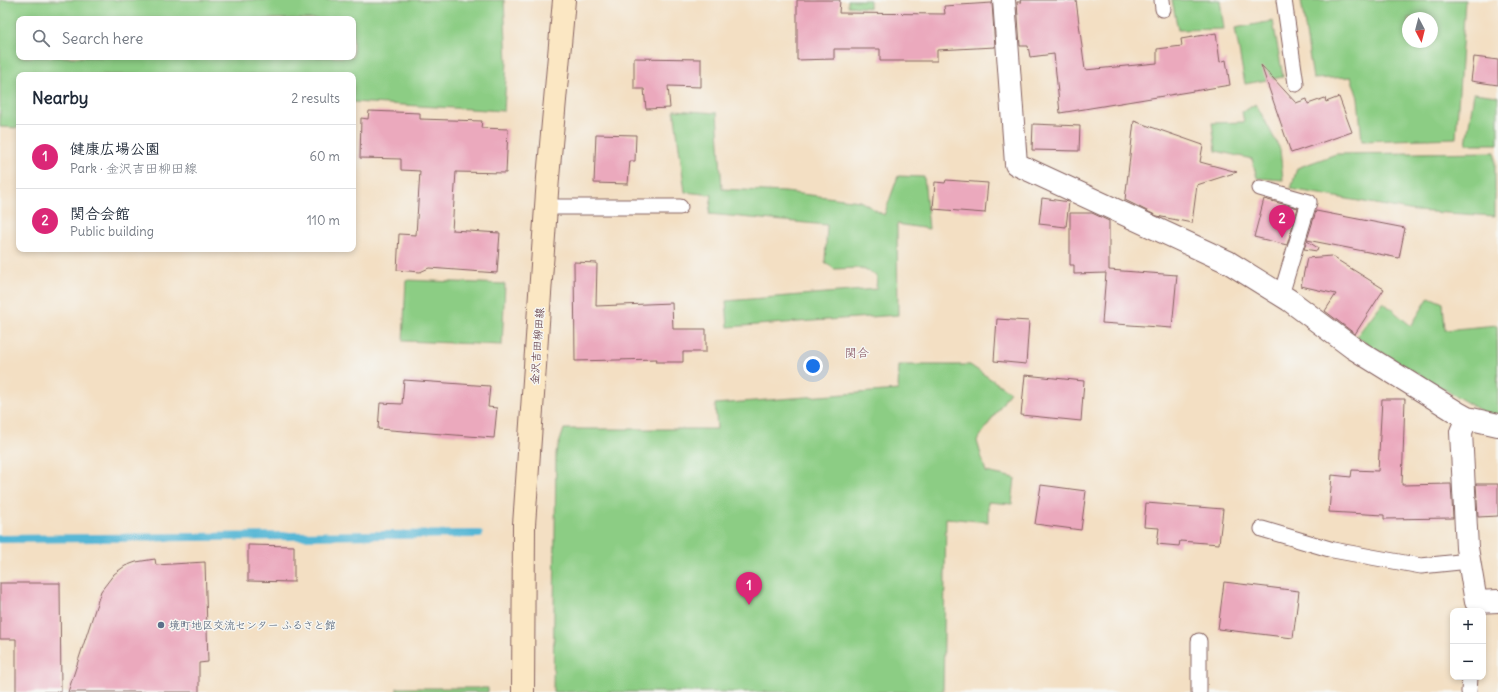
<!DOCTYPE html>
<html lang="en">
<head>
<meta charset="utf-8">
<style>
  body { margin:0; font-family:Delius,"Klee One",sans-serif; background:#f6f6f7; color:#1f2937 }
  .controls { position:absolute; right:12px; bottom:12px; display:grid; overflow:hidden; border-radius:8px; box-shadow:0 2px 6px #0003 }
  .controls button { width:36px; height:36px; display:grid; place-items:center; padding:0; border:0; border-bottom:1px solid #e0e1e3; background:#fff; color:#1f2937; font:20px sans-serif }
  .compass { position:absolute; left:1402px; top:12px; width:36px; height:36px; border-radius:50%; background:#fff; box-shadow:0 2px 6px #0003; rotate:173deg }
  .you { position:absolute; left:813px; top:366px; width:14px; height:14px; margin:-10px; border:3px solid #fff; border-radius:50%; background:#1a73e8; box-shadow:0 0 0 6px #1a73e833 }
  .badge { display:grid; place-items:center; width:26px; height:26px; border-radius:50%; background:#db2777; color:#fff; font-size:13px; font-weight:700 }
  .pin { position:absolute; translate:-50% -33px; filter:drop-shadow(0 1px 2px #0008) }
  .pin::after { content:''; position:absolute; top:21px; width:14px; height:12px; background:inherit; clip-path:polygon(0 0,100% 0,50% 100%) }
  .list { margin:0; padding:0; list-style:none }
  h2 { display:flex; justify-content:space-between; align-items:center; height:52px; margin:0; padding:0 16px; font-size:17px }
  h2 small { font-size:13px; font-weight:400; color:#747a83 }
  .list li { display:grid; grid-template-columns:26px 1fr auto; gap:12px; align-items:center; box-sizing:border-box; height:64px; padding:0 16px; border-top:1px solid #e0e1e3 }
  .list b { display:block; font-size:15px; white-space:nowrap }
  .list p { margin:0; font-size:13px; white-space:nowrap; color:#747a83 }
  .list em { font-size:13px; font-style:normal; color:#747a83 }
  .icon { flex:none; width:22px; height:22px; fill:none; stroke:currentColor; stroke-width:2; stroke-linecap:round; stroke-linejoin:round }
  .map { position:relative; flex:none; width:1498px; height:692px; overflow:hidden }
  .search { position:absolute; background:#fff; box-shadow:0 2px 6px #0003; left:16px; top:16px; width:340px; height:44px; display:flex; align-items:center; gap:10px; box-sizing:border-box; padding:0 14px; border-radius:8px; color:#747a83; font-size:15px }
  .panel { position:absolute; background:#fff; box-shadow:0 2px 6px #0003; left:16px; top:72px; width:340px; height:180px; border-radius:8px }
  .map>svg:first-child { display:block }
  .green { fill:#8ccd84; stroke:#6b7658; fill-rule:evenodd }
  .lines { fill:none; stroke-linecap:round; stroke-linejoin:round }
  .stream { stroke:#57b7d5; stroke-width:8 }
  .building { fill:#eba9bd }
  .lane-casing { stroke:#856260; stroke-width:17 }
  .street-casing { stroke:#856260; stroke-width:24 }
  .secondary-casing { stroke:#856260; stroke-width:24 }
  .lane { stroke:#fff; stroke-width:15 }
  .street { stroke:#fff; stroke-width:22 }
  .secondary { stroke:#fbe7c3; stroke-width:22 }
  .service-dot { fill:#5c6f8a; stroke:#f6f6f2; stroke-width:1.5 }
  .labels { text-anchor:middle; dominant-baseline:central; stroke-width:3; stroke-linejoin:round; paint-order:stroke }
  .street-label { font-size:11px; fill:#4a1f2b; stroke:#f6f6f2 }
  .service-label { font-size:11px; fill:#4e5e75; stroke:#f6f6f2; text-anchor:start }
  .neighbourhood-label { font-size:12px; fill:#824f5e; stroke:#f6f6f2 }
</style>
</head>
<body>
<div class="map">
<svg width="1498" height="692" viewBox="0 0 1498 692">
  <rect width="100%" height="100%" fill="#f6f6f2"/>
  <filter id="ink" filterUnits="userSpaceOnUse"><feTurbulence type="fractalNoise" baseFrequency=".025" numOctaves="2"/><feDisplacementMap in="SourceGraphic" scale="8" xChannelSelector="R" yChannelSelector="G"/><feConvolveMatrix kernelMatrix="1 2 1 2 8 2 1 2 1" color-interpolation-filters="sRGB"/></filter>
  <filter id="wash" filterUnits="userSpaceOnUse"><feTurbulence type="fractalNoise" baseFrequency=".012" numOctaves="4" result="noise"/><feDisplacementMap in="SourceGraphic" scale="16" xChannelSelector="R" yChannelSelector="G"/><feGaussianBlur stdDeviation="0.9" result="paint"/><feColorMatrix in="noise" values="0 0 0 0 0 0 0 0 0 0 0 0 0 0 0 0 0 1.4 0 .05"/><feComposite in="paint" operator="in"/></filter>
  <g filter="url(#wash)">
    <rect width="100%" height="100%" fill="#f3dfc3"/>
    <path class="green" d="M 0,0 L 504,0 L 507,62 L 504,111 L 353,102 L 353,75 L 19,75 L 19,128 L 0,127 ZM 19,19 L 353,19 L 353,57 L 19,57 Z
      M 848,0 L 870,0 L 869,8 L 848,6 Z
      M 1172,0 L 1220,0 L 1224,29 L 1178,30 Z
      M 1301,0 L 1465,0 L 1456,138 L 1362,141 L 1358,98 L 1351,77 L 1313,79 ZM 1408,18 L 1432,18 L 1432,42 L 1408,42 Z
      M 1273,21 L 1283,77 L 1245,84 L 1235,28 Z
      M 1474,93 L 1498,96 L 1498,144 L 1466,144 Z
      M 1256,104 L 1280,149 L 1283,180 L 1257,178 L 1252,159 L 1216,151 L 1212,123 L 1244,122 L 1242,112 Z
      M 674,110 L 717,113 L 722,189 L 785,192 L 860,201 L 884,215 L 898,176 L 924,177 L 929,229 L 897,224 L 898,315 L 728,327 L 726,301 L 876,289 L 877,276 L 861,268 L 834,269 L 825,262 L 827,225 L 709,214 L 712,195 L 685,192 Z
      M 1495,152 L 1495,216 L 1415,211 L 1291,189 L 1297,168 L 1336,154 Z
      M 406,280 L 505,284 L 502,345 L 403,341 Z
      M 1429,297 L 1443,303 L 1445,330 L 1497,325 L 1498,415 L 1483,412 L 1356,337 L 1383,302 L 1411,326 Z
      M 899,365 L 970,365 L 1010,392 L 977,441 L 986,472 L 1015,478 L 1012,504 L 988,502 L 988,522 L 946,518 L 943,692 L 553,692 L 556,453 L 564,429 L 717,429 L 715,404 L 898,390 Z
      M 397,688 L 488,688 L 488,692 L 397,692 Z"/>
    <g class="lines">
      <path class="stream" d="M 0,539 L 479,534"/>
    </g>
    <g id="blocks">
      <path class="building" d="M 797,0 L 840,0 L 839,13 L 945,14 L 944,6 L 992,3 L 995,47 L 937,50 L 937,61 L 880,61 L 880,49 L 834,49 L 834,59 L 797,60 Z
        M 1020,0 L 1076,0 L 1085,70 L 1157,63 L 1157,49 L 1182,46 L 1181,39 L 1216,33 L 1220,62 L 1226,60 L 1230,85 L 1060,113 L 1054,54 L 1030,57 L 1028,46 L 1020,46 L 1017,2 L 1021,2 Z
        M 1474,57 L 1498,60 L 1498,85 L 1471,81 Z
        M 634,58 L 701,59 L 701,87 L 668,86 L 670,108 L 646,109 L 644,89 L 634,89 Z
        M 1261,65 L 1296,103 L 1307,99 L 1308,104 L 1325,98 L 1326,102 L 1339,97 L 1352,132 L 1291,153 Z
        M 369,111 L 420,113 L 420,119 L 482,121 L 481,128 L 508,129 L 506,173 L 456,172 L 452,230 L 500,233 L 497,273 L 429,268 L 420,272 L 397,270 L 399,234 L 416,235 L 420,171 L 401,170 L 401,159 L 360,158 L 361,118 L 368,119 Z
        M 1134,121 L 1203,145 L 1200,162 L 1237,172 L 1197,185 L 1192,223 L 1157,216 L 1125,200 Z
        M 1033,124 L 1080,126 L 1079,151 L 1032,150 Z
        M 596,134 L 636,135 L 635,161 L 630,161 L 628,184 L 594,183 Z
        M 946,180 L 988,183 L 985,213 L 933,209 L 935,182 L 945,183 Z
        M 1042,198 L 1069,202 L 1066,227 L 1039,224 Z
        M 1264,199 L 1298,208 L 1287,245 L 1254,237 Z
        M 1316,211 L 1405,228 L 1399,258 L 1307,240 Z
        M 1070,213 L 1092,213 L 1109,221 L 1109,270 L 1177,275 L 1172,328 L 1102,323 L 1106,273 L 1074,274 L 1074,265 L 1070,265 Z
        M 1307,241 L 1318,248 L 1317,251 L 1304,249 Z
        M 1331,256 L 1384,289 L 1355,334 L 1325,311 L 1336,294 L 1301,286 L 1307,258 Z
        M 574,262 L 597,263 L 596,306 L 672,303 L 673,329 L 706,329 L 706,352 L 683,352 L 683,362 L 656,362 L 657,359 L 575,361 Z
        M 997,319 L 1029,321 L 1026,364 L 994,361 Z
        M 1025,375 L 1084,381 L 1081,421 L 1021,415 Z
        M 404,380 L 490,386 L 488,407 L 497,408 L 494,438 L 378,429 L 380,403 L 402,404 Z
        M 1382,399 L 1405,399 L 1402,485 L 1451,484 L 1453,518 L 1384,519 L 1384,515 L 1329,512 L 1332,475 L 1351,477 L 1352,470 L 1378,471 Z
        M 1476,484 L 1498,484 L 1498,516 L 1478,517 Z
        M 1041,485 L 1086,491 L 1081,530 L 1035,524 Z
        M 1146,503 L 1223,509 L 1219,544 L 1180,541 L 1179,546 L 1157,544 L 1159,528 L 1144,527 Z
        M 248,545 L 294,546 L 294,582 L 248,581 Z
        M 155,559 L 156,565 L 205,562 L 208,662 L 199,663 L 199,692 L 68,692 L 101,591 L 114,574 L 125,566 L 136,562 Z
        M 1224,582 L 1299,591 L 1293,638 L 1218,629 Z
        M 0,583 L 60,583 L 61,692 L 16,692 L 16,639 L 0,639 Z"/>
    </g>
  </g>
  <g filter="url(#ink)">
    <use href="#blocks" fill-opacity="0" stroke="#856260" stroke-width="1"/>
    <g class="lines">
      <g class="lane-casing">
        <path id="lane" d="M 1162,0 L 1163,9
          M 1284,0 L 1296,84
          M 1260,188 L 1309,202 L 1281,295
          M 546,207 L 680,207
          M 1262,529 L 1333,550 L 1421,566 L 1469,561
          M 1199,692 L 1199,641
          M 1469,692 L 1470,677"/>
      </g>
      <g class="street-casing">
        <path id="street" d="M 1004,0 L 1016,164 L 1228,262 L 1289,300 L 1353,348 L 1458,413 L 1467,418 L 1498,425
          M 1467,418 L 1461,432 L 1467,548 L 1476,602 L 1498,601"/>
      </g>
      <g class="secondary-casing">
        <path id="secondary" d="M 523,692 L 524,525 L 548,178 L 564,0"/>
      </g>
      <use href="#lane" class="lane"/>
      <use href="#street" class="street"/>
      <use href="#secondary" class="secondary"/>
    </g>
  </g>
  <circle class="service-dot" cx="161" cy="625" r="4"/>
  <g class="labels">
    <g class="street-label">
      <text transform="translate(537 346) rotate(-86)">金沢吉田柳田線</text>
    </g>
    <g class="service-label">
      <text x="169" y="625">境町地区交流センター ふるさと館</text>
    </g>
    <g class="neighbourhood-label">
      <text x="857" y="352">関合</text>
    </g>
  </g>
</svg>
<div class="controls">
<button>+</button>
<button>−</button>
</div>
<svg class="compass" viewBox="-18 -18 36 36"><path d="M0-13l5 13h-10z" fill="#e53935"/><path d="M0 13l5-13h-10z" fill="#747a83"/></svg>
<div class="you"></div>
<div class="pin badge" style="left:749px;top:605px">1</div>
<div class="pin badge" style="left:1282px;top:238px">2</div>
<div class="search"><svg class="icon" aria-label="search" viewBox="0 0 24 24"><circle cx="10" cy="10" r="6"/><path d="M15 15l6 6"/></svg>Search here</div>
<section class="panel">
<h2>Nearby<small>2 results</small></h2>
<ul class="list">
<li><span class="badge">1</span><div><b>健康広場公園</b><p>Park · 金沢吉田柳田線</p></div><em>60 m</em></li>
<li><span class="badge">2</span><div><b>関合会館</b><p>Public building</p></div><em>110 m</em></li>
</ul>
</section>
</div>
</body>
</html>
